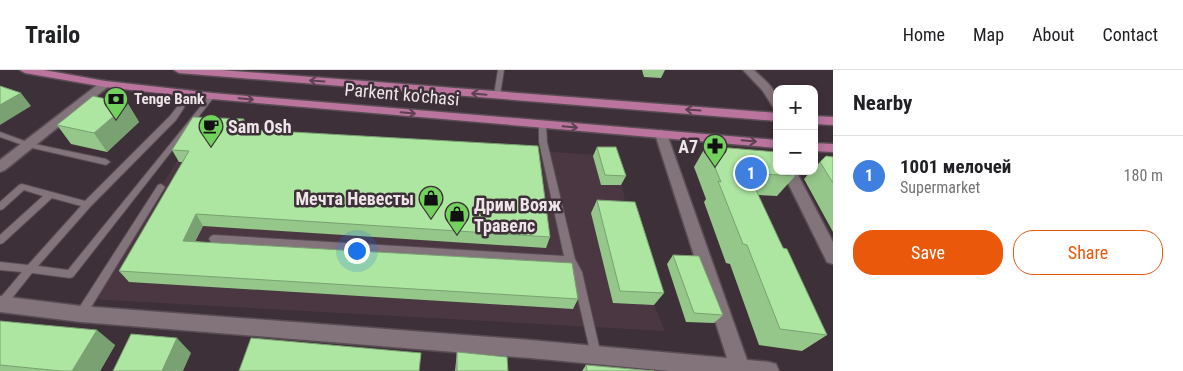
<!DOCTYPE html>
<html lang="en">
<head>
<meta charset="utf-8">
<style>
  body { margin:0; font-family:"Roboto Condensed",sans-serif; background:#f2f2f2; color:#202124 }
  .controls { position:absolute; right:15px; top:15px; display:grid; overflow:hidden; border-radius:10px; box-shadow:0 2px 8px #0003 }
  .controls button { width:45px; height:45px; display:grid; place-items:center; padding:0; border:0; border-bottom:1px solid #e0e0e0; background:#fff; color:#202124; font:25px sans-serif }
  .you { position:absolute; left:356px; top:180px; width:18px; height:18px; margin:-12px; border:4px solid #fff; border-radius:50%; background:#1a73e8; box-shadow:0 0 0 8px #1a73e833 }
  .badge { display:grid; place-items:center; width:32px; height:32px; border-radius:50%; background:#ea580c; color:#fff; font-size:16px; font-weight:700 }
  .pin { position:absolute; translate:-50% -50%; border:2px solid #fff; box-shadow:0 1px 5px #0006 }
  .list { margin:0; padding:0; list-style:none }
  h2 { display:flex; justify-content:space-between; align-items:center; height:65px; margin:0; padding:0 20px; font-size:21px }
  h2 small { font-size:16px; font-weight:400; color:#757577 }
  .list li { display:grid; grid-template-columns:32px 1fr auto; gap:15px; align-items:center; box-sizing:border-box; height:80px; padding:0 20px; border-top:1px solid #e0e0e0 }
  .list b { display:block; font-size:19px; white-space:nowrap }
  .list p { margin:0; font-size:16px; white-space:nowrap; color:#757577 }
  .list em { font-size:16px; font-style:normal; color:#757577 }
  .actions { display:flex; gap:10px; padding:15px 20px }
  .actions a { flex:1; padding:11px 0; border:1px solid #ea580c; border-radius:20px; text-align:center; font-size:18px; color:#ea580c }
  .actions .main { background:#ea580c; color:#fff }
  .map { position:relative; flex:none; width:833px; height:301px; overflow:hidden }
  header { display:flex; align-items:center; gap:30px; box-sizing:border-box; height:70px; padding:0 25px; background:#fff; border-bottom:1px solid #e0e0e0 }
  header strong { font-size:24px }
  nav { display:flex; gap:28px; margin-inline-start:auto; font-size:18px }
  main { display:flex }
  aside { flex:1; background:#fff }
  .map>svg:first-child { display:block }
  .built { fill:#4b3742 }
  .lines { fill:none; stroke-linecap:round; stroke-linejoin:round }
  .service-casing { stroke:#594d54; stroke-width:2 }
  .minor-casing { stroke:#594d54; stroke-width:3 }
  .primary-casing { stroke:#594d54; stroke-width:3 }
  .service { fill:#83737b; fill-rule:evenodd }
  .minor { fill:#83737b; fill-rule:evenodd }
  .primary { fill:#bb749d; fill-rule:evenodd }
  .wall { fill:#95c68a }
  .shaded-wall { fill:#79a171 }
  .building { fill:#ade6a1; stroke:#79a171 }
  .oneway { stroke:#5d4151 }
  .labels { text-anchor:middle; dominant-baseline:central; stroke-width:5; stroke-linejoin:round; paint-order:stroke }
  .far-poi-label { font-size:15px; font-weight:bold; fill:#eee5e9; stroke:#3e3038; text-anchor:start }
  .street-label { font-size:18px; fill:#eee5e9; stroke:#3e3038 }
  .poi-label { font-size:18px; font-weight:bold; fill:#eee5e9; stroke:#3e3038; text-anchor:start }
</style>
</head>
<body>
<header>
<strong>Trailo</strong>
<nav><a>Home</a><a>Map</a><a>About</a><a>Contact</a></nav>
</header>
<main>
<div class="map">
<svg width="833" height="301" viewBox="0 0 833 301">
  <rect width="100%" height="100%" fill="#3e3038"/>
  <path class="built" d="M 198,58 L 613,86 L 622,116 L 628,145 L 654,235 L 665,261 L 90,229 Z"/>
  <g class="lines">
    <g class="service-casing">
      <path id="service" d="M 498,0 L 504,0 L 500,25 L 497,27 L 494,25 Z
        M 190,22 L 193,24 L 176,50 L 90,137 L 38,196 L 68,200 L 210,25 L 214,25 L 214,27 L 73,207 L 70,208 L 32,203 L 5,237 L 0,238 L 0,228 L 22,202 L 0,200 L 0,192 L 28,195 L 81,136 L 52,128 L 3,173 L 0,174 L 0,165 L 43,126 L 24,120 L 3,139 L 0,140 L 0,132 L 19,115 L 22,114 L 85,131 L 170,46 L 188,23 Z
        M 539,52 L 542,52 L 546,54 L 547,72 L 575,189 L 582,202 L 601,285 L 600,289 L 596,290 L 592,289 L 591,285 L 572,203 L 567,194 L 214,173 L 211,172 L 209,169 L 211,166 L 214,165 L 564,186 L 539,72 Z
        M 0,62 L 30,73 L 106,89 L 110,92 L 106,95 L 28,77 L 0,67 Z
        M 161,114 L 165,117 L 85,247 L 81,249 L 77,247 L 76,244 L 77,241 L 158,115 Z"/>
    </g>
    <g class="minor-casing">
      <path id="minor" d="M 743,0 L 754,0 C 768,14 777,17 777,38 L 773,37 L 763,21 Z
        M 105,11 L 109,12 L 111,14 L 109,16 L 5,100 L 0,102 L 0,90 L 101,12 Z
        M 661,60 L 667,64 L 747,290 L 769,292 L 776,294 L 779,301 L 670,301 L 530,288 L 81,252 L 0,242 L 0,226 L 81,236 L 530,270 L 727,288 L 655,64 Z
        M 782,101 L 796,101 L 833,172 L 833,194 L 827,192 Z"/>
    </g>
    <g class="primary-casing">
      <path id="primary" d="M 20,0 L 44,0 L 105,11 L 212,23 L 777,70 L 777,78 L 212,29 L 105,17 L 25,3 Z
        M 174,0 L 221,0 L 777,43 L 777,51 L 179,3 Z
        M 814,46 L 833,47 L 833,55 L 814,54 Z
        M 814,73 L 833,74 L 833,82 L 814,81 Z"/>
    </g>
    <use href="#service" class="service"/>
    <use href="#minor" class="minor"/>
    <use href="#primary" class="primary"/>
  </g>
  <path class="wall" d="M 642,0 L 665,0 L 661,8 L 644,7 Z
    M 128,34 L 139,52 L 107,82 L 71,74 L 57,55 Z
    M 248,59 L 550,167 L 546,178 L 203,156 L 195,171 L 578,229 L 573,239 L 129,212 L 119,201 L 183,92 L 179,92 L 172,80 Z
    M 706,76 L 795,106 L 777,126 L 758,125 L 783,178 L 827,265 L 802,281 L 759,275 L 730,194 L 726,193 L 704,132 L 706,129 L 694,97 Z
    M 597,77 L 626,106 L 621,115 L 601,115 L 593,86 Z
    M 826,86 L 833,87 L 833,162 L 804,109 L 811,101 L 814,101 L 814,98 Z
    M 597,130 L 664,223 L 654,235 L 613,233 L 591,143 Z
    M 673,185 L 723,245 L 714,253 L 686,252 L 667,194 Z
    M 0,251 L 115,275 L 100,301 L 0,301 Z
    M 457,282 L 508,301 L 455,301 Z
    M 586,295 L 654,301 L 582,301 Z"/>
  <path class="shaded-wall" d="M 21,23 L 31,36 L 0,55 L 0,35 Z
    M 128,34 L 139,52 L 107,82 L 94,63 Z
    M 244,49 L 248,61 L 239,59 Z
    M 196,144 L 203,156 L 190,182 L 183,171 Z
    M 97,260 L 115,275 L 100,301 L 72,301 Z
    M 177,268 L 191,283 L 183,301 L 162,301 Z"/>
  <path class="building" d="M 0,16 L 21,23 L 0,35 Z
    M 93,26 L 128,34 L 94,63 L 57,55 Z
    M 193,47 L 244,49 L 239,59 L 538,76 L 550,167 L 196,144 L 183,171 L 572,193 L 578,229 L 119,201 L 189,81 L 172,80 Z
    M 706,76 L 777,82 L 777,101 L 792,101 L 795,106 L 748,103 L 783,178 L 787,179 L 827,265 L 780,259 L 747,175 L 743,174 L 718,111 L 721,112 Z
    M 597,77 L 616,77 L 626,106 L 605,105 Z
    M 826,86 L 833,87 L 833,113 L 820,92 Z
    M 597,130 L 635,132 L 664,223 L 620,221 Z
    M 673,185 L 699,186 L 723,245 L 694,243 Z
    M 0,251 L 97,260 L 72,301 L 61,301 L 0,295 Z
    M 131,264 L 177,268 L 162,301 L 113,301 Z
    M 251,268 L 421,283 L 419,301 L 239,301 Z
    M 457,282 L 507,287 L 508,301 L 457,301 Z
    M 586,295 L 654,301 L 587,301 Z"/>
  <defs><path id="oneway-shaft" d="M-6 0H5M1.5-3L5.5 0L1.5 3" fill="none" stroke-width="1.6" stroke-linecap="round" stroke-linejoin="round" transform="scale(1.25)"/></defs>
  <g class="oneway">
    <use href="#oneway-shaft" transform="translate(317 11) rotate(-176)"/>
    <use href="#oneway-shaft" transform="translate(479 24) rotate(-175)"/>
    <use href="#oneway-shaft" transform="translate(246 29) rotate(5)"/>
    <use href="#oneway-shaft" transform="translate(693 40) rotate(-176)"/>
    <use href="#oneway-shaft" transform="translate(408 43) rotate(5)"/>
    <use href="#oneway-shaft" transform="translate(570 57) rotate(5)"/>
    <use href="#oneway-shaft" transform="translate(749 71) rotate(5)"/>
  </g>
  <defs>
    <g id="bank-pin" transform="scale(1.25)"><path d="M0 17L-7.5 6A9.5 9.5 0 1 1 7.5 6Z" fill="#72d25d" stroke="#3e3038"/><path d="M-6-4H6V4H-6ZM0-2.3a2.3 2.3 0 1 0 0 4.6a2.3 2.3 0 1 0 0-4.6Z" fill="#111"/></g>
    <g id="cafe-pin" transform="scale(1.25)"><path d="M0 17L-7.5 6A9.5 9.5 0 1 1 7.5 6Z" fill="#72d25d" stroke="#3e3038"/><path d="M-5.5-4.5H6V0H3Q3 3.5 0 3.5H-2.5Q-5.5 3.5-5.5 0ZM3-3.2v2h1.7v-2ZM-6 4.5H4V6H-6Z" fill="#111"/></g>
    <g id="pharmacy-pin" transform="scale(1.25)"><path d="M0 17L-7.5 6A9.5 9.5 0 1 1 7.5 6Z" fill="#72d25d" stroke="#3e3038"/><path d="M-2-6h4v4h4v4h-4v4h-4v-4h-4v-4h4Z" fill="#111"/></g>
    <g id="shop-pin" transform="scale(1.25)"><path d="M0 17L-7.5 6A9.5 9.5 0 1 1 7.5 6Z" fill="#72d25d" stroke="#3e3038"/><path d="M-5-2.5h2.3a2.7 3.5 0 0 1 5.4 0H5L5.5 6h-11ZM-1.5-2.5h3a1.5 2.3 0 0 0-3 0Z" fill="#111"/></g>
  </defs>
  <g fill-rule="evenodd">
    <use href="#bank-pin" x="116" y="29"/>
    <use href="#cafe-pin" x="211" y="56"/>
    <use href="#pharmacy-pin" x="715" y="76"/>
    <use href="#shop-pin" x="431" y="128"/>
    <use href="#shop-pin" x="457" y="144"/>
  </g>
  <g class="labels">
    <g class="far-poi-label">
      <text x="134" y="29">Tenge Bank</text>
    </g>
    <g class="street-label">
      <text transform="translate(402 24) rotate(5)">Parkent ko'chasi</text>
    </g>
    <g class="poi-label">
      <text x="228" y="56">Sam Osh</text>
      <text x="698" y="76" text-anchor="end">А7</text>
      <text x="414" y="128" text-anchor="end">Мечта Невесты</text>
      <text x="474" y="134">Дрим Вояж<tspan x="474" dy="21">Травелс</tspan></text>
    </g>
  </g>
</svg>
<div class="controls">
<button>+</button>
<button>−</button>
</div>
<div class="you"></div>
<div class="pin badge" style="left:751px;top:103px;background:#3f7fe0">1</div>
</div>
<aside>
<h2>Nearby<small></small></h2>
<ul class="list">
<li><span class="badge" style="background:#3f7fe0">1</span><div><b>1001 мелочей</b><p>Supermarket</p></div><em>180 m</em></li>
</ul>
<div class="actions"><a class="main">Save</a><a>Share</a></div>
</aside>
</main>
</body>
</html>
